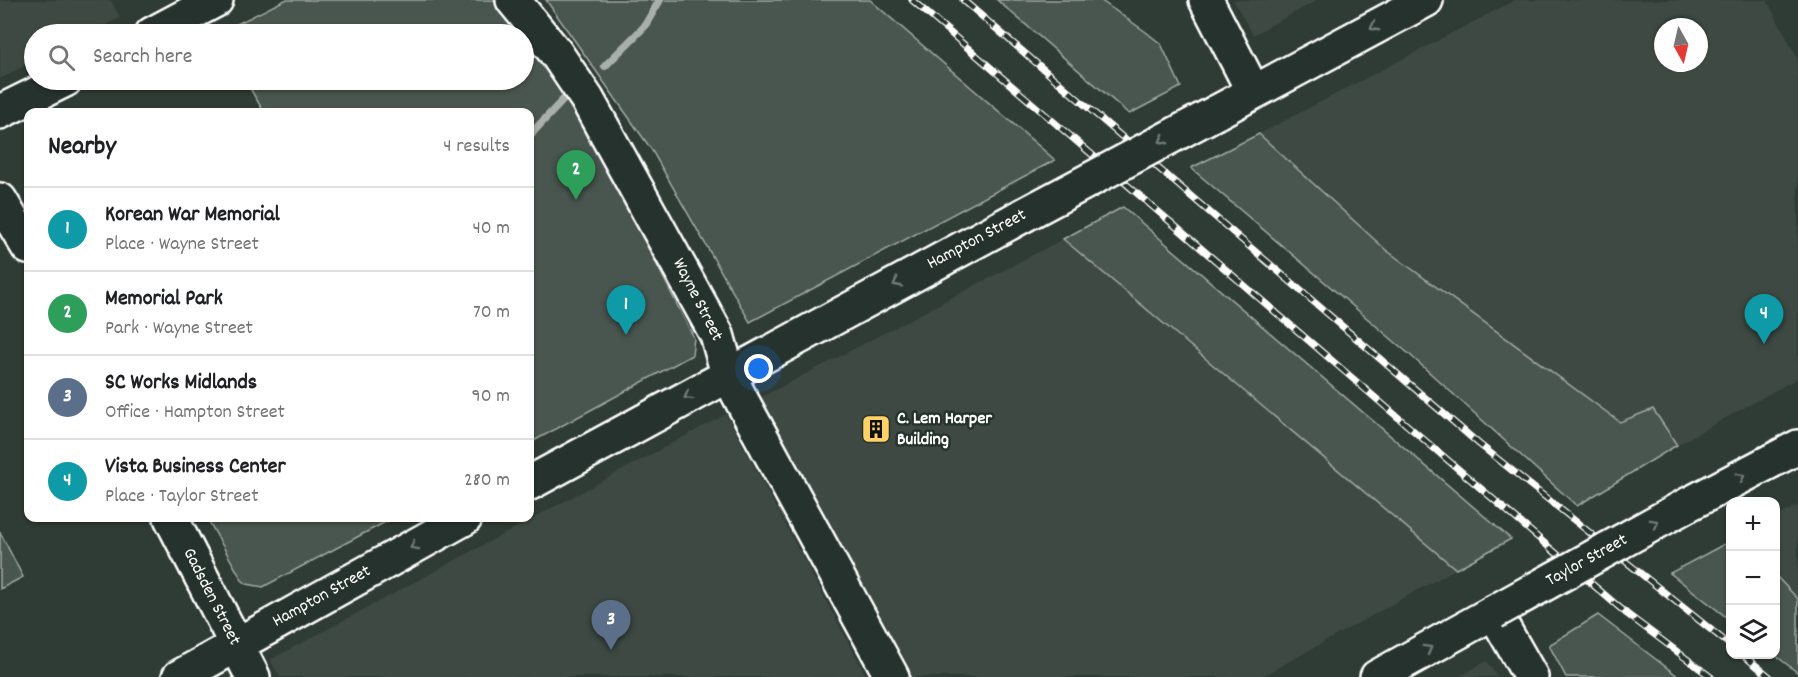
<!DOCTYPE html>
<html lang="en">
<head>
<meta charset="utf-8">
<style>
  body { margin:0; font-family:Dekko,sans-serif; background:#f6f6f6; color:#202124 }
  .controls { position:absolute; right:18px; bottom:18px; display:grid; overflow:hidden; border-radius:12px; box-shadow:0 2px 4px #0004 }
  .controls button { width:54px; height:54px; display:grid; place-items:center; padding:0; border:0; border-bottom:2px solid #e0e0e0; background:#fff; color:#202124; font:30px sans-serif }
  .compass { position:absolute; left:1654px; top:18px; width:54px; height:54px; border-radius:50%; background:#fff; box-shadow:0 2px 4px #0004; rotate:172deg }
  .you { position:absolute; left:759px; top:369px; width:21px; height:21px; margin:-15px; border:4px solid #fff; border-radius:50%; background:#1a73e8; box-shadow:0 0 0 9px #1a73e833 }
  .badge { display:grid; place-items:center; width:39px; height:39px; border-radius:50%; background:#ea580c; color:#fff; font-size:20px; font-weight:700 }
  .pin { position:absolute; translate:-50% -50px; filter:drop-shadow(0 2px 3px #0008) }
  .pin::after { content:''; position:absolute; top:32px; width:21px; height:18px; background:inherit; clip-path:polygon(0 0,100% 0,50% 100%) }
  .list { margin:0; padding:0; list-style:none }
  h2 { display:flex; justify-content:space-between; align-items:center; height:78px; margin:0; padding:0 24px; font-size:26px }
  h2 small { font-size:20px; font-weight:400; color:#757577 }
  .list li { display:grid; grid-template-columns:39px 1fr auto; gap:18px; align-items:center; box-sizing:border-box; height:84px; padding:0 24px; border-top:2px solid #e0e0e0 }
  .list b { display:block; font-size:22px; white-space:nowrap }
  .list p { margin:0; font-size:20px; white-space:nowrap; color:#757577 }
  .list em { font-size:20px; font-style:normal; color:#757577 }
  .icon { flex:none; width:33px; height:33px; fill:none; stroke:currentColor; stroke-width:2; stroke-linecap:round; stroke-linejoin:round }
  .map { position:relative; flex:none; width:1798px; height:677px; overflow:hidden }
  .search { position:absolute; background:#fff; box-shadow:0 2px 4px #0004; left:24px; top:24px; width:510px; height:66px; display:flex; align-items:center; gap:15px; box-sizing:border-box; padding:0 21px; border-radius:33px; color:#757577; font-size:22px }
  .panel { position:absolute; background:#fff; box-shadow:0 2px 4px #0004; left:24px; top:108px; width:510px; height:414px; border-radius:12px }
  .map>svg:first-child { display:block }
  .built { fill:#3c4842; fill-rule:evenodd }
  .green { fill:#4a544f; stroke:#a4aaa7; stroke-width:1.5 }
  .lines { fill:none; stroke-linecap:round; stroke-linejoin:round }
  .stream { stroke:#a9afac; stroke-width:8 }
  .tertiary-casing { stroke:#fff; stroke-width:38 }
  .secondary-casing { stroke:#fff; stroke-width:38 }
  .tertiary { stroke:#26332d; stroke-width:33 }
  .secondary { stroke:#26332d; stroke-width:33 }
  .rail-casing { stroke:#fff; stroke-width:7 }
  .rail { stroke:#26332d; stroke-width:4.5; stroke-dasharray:14; stroke-linecap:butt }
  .secondary-bridge-casing { stroke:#fff; stroke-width:38; stroke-linecap:butt }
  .secondary-bridge { stroke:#26332d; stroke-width:33 }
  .oneway { stroke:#727a76 }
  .labels { text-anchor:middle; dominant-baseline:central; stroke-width:5; stroke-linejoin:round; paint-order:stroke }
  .street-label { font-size:18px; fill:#fff; stroke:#26332d }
  .poi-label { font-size:18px; font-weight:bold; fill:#fff; stroke:#26332d; text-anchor:start }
</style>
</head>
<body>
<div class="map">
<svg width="1798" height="677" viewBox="0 0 1798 677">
  <rect width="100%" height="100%" fill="#2f3b35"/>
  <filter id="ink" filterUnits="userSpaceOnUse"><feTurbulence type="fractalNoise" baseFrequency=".0167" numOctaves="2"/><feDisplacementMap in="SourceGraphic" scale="12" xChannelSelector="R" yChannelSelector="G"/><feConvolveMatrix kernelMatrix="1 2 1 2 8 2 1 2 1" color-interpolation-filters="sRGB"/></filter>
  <g filter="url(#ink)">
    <path class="built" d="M 0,0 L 111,0 L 120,18 L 87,34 L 34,34 L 34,61 L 0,79 Z
      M 1233,0 L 1318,0 L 1253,35 Z
      M 1515,0 L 1767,0 L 1798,59 L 1798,378 L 1677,445 L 1653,409 L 1620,423 L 1386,250 L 1259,134 ZM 1663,27 L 1699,27 L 1699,63 L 1663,63 Z
      M 1063,239 L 1456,569 L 1261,677 L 907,677 L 756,400 Z
      M 726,414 L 867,677 L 280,677 L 270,660 Z
      M 1798,505 L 1798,599 L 1776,576 L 1776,517 Z
      M 1487,661 L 1497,677 L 1458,677 Z"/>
    <path class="green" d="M 285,0 L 494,0 L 520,34 L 219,33 Z
      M 546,0 L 870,0 L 1055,160 L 750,322 L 651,149 Z
      M 997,0 L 1100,0 L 1146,32 L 1161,44 L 1181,87 L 1129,114 Z
      M 524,39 C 593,130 642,237 694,338 L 692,355 L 530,443 L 530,112 L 264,112 L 245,80 L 524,80 Z
      M 1259,134 L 1386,250 L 1620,422 L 1653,409 L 1677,445 L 1577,506 L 1409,354 L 1191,168 Z
      M 1123,207 L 1511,539 L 1456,569 L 1063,239 Z
      M 207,518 L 393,518 L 263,587 L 247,584 L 242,580 Z
      M 0,532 L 23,577 L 0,589 Z
      M 1730,541 L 1730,620 L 1670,573 Z
      M 1776,576 L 1798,599 L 1798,673 L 1775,655 Z
      M 1598,615 L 1679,677 L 1566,677 L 1549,645 Z"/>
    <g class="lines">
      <path class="stream" d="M 605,66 L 644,27 L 660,0
        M 530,135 L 564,99"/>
      <g class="tertiary-casing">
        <path id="tertiary" d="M 513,0 L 556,53 L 587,99 L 717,335 L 728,374 L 743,403 L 892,677
          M 1206,0 L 1253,91
          M 152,34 L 216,0
          M 0,112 L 65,80
          M 0,200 L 28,247
          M 171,518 L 253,677
          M 1494,612 L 1531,677"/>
      </g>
      <g class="secondary-casing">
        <path id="secondary" d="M 1215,113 L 1426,0
          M 530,483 L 1022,216
          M 1689,504 L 1798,447
          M 179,677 L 465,518
          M 1377,677 L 1494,612"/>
      </g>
      <use href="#tertiary" class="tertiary"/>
      <use href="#secondary" class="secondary"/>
      <g class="rail-casing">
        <path id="rail" d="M 912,0 L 1627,614 L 1711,677
          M 963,0 L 1479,444 L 1730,645
          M 1742,654 L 1770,677"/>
      </g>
      <use href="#rail" class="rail"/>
      <g class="secondary-bridge-casing">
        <path id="secondary-bridge" d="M 1022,216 L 1215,113
          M 1494,612 L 1689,504"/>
      </g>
      <use href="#secondary-bridge" class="secondary-bridge"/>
    </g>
    <defs><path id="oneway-chevron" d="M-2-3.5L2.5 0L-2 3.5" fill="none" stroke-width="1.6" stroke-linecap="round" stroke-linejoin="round" transform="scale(1.5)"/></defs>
    <g class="oneway">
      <use href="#oneway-chevron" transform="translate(1374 27) rotate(152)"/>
      <use href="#oneway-chevron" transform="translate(1163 140) rotate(152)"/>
      <use href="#oneway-chevron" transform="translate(897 283) rotate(152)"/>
      <use href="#oneway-chevron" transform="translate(688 396) rotate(151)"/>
      <use href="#oneway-chevron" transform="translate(1741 477) rotate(-28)"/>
      <use href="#oneway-chevron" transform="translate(1655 523) rotate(-29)"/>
      <use href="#oneway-chevron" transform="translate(414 546) rotate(151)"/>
      <use href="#oneway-chevron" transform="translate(1428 649) rotate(-29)"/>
    </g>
  </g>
  <defs>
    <g id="building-square" transform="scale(1.5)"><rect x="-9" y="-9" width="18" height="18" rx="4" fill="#ffd166" stroke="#26332d"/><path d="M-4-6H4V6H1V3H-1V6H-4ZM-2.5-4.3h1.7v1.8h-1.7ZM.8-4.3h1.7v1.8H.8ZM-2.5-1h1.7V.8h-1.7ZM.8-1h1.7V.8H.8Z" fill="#111"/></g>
  </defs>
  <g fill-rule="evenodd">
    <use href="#building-square" x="876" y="429"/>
  </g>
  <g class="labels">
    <g class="street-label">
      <text transform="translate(977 240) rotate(-28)">Hampton Street</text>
      <text transform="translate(697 300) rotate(63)">Wayne Street</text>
      <text transform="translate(1587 561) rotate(-29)">Taylor Street</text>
      <text transform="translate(211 597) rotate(63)">Gadsden Street</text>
      <text transform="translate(322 597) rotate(-29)">Hampton Street</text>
    </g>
    <g class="poi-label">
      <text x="897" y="419">C. Lem Harper<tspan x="897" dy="21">Building</tspan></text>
    </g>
  </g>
</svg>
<div class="controls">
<button>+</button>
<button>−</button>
<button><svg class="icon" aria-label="layers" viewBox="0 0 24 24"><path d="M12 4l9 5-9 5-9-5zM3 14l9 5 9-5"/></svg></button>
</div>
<svg class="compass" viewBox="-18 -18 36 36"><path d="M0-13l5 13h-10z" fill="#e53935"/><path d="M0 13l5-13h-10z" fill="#757577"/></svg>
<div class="you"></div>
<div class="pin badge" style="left:626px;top:335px;background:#0f9aa8">1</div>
<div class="pin badge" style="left:576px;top:200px;background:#2e9e5b">2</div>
<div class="pin badge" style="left:611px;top:650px;background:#5c6f8a">3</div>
<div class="pin badge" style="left:1764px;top:344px;background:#0f9aa8">4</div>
<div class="search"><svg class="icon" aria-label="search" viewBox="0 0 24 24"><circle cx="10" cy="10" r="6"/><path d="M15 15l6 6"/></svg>Search here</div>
<section class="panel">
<h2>Nearby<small>4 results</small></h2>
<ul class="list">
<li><span class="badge" style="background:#0f9aa8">1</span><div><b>Korean War Memorial</b><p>Place · Wayne Street</p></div><em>40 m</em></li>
<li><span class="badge" style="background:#2e9e5b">2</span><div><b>Memorial Park</b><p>Park · Wayne Street</p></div><em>70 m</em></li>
<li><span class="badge" style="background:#5c6f8a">3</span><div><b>SC Works Midlands</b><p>Office · Hampton Street</p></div><em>90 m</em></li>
<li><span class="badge" style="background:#0f9aa8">4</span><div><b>Vista Business Center</b><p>Place · Taylor Street</p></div><em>280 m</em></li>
</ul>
</section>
</div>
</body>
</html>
